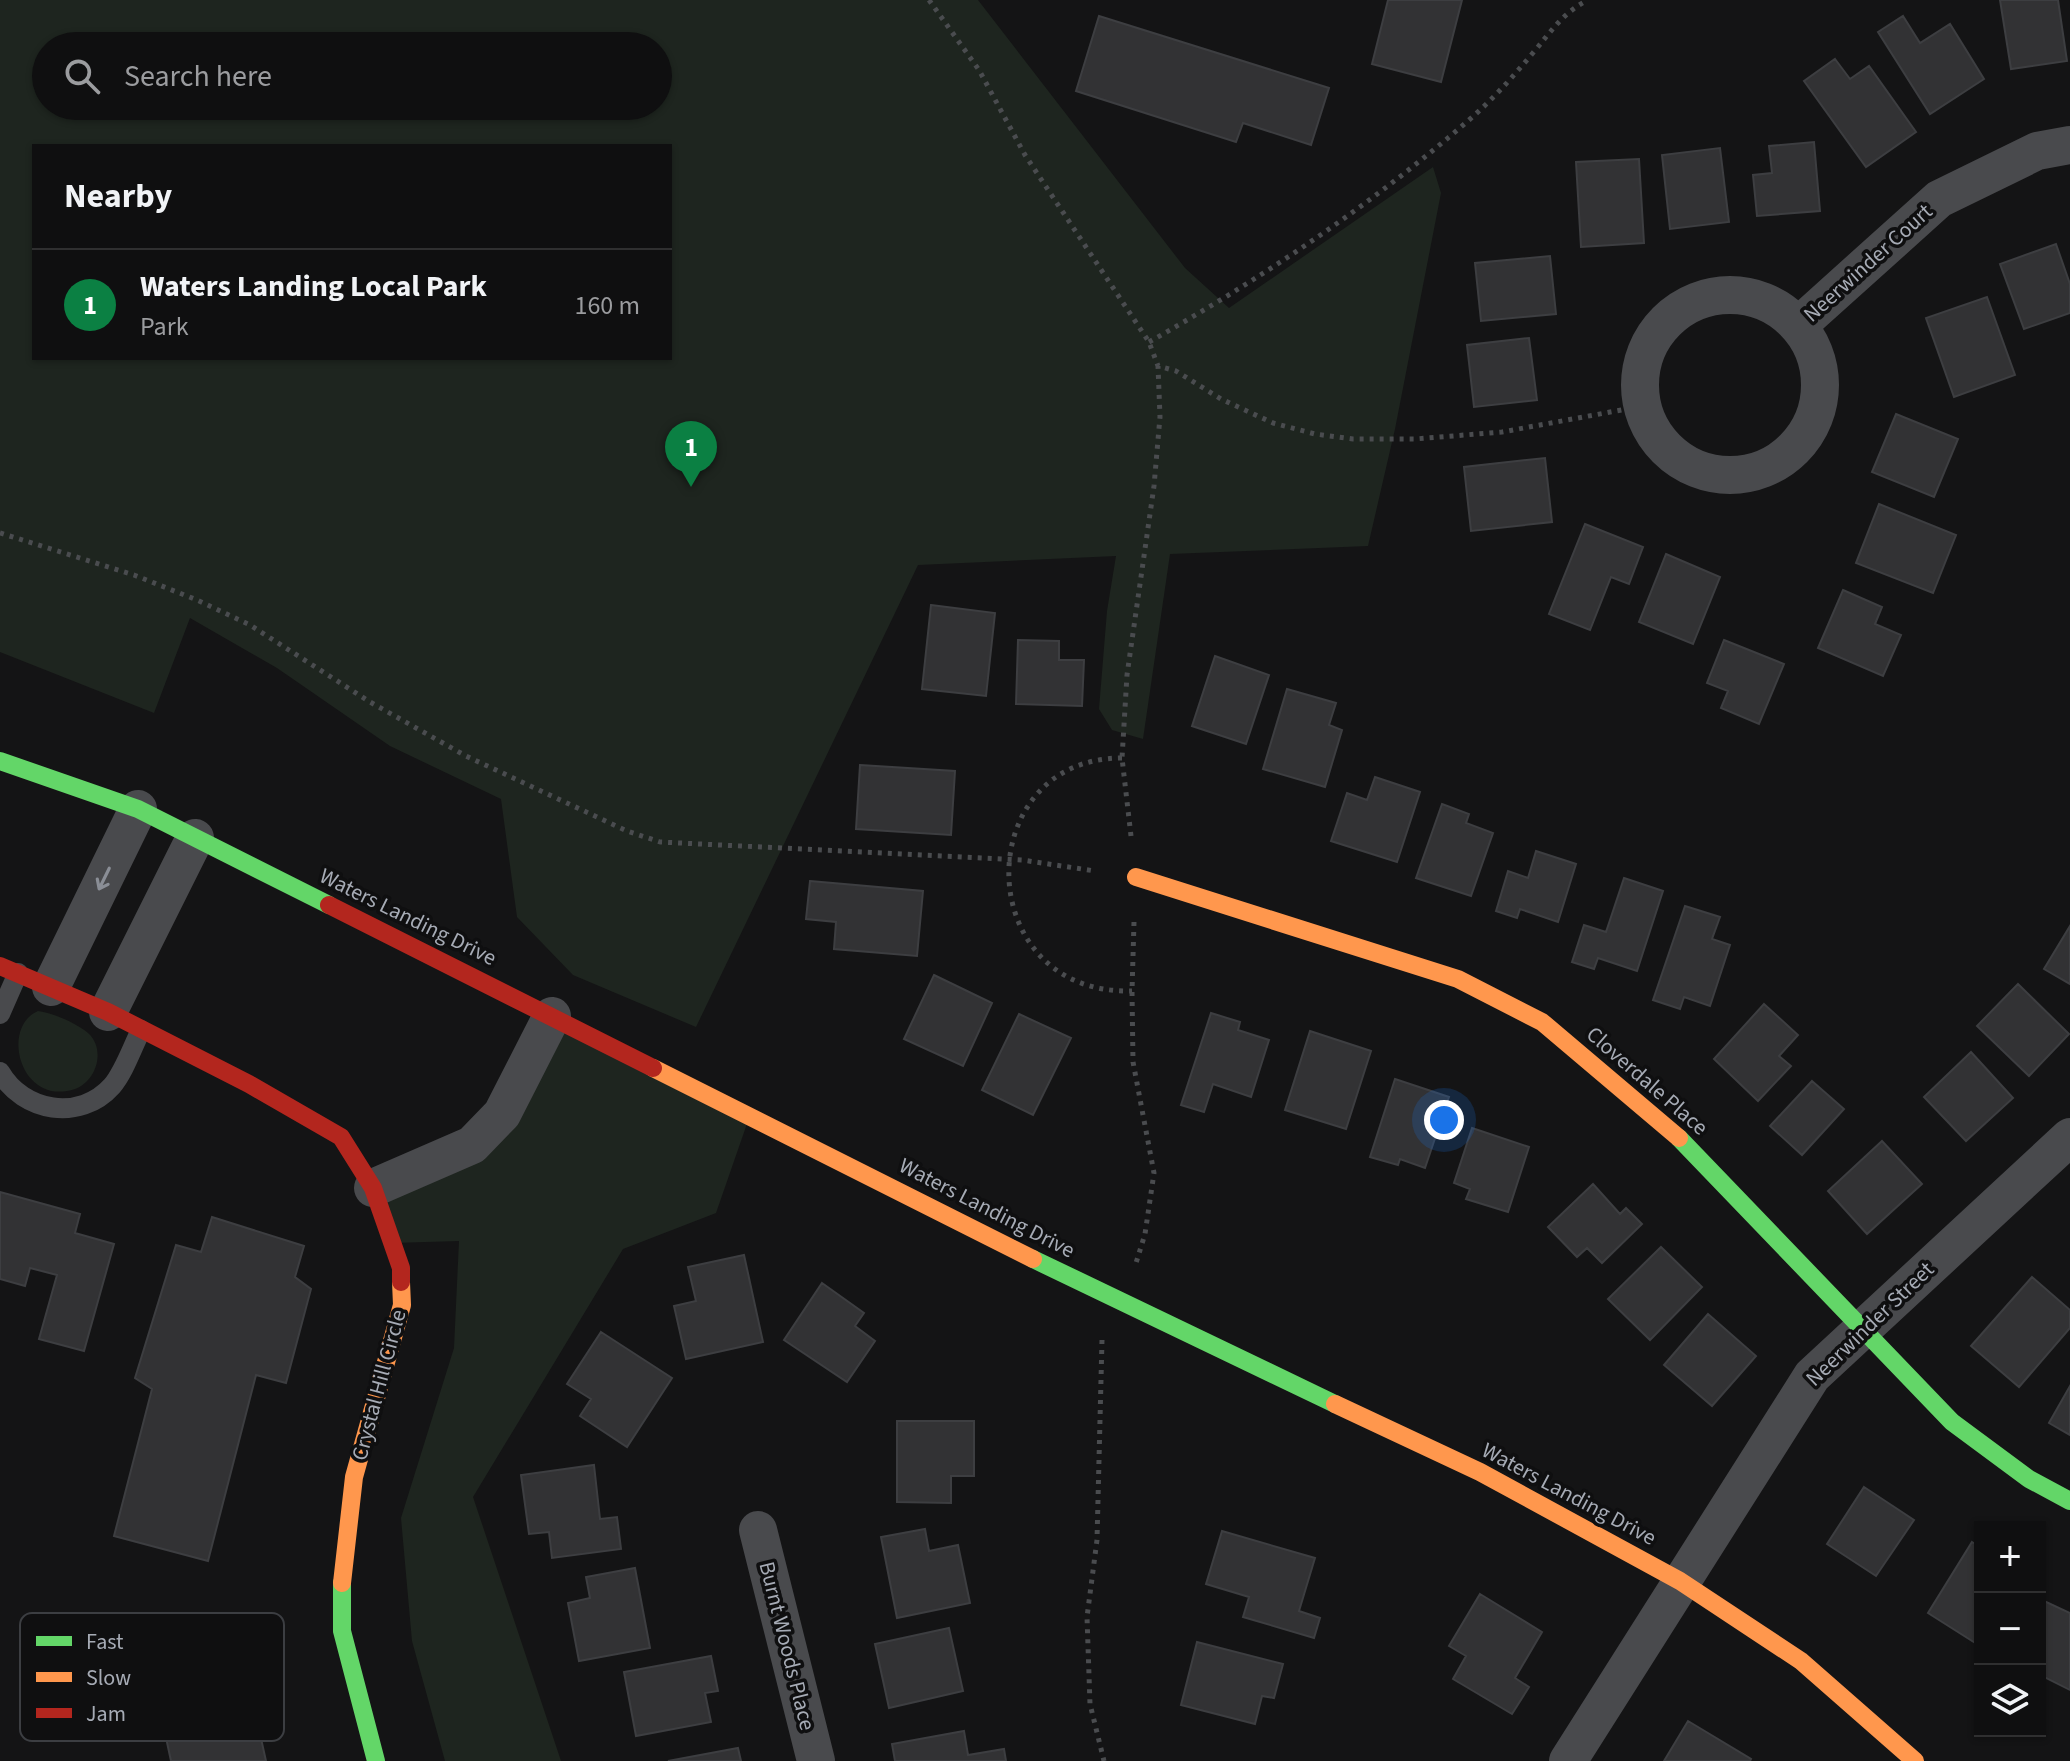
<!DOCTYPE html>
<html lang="en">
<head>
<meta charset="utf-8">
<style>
  body { margin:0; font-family:"Source Sans 3",sans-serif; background:#181819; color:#f1f3f6 }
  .controls { position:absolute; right:24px; bottom:24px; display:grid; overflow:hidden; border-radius:0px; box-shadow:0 2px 6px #0004 }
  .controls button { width:72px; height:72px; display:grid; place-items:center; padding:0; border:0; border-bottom:2px solid #2f2f30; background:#0f0f10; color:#f1f3f6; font:40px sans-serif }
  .you { position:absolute; left:1444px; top:1120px; width:28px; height:28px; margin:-20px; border:6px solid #fff; border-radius:50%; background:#1a73e8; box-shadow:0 0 0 12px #1a73e833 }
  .badge { display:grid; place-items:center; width:52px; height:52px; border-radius:50%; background:#0b8043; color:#fff; font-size:26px; font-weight:700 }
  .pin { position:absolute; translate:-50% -66px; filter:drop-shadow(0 2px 4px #0008) }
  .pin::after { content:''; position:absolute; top:42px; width:28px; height:24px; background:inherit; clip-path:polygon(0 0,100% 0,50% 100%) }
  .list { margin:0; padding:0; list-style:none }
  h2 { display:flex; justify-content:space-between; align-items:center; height:104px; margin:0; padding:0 32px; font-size:34px }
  h2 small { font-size:26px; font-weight:400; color:#9b9c9f }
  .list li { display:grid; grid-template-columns:52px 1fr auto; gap:24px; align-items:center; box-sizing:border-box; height:112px; padding:0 32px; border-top:2px solid #2f2f30 }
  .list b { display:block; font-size:30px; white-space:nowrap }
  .list p { margin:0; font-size:26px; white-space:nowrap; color:#9b9c9f }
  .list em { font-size:26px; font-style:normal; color:#9b9c9f }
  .icon { flex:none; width:44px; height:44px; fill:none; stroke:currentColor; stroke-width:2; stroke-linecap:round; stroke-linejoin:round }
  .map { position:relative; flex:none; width:2070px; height:1761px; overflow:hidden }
  .search { position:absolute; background:#0f0f10; box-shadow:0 2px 6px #0004; left:32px; top:32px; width:640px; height:88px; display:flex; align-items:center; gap:20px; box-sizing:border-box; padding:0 28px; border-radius:44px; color:#9b9c9f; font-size:30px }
  .panel { position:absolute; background:#0f0f10; box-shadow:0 2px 6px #0004; left:32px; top:144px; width:640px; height:216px; border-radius:0px }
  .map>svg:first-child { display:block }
  .green { fill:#1e251f; fill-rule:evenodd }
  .building { fill:#323234; stroke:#3d3e41; stroke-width:2 }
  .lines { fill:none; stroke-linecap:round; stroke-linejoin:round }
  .path { stroke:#4a4c4f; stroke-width:5; stroke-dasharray:4 6; stroke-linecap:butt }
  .lane { stroke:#494a4d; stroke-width:20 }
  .street { stroke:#494a4d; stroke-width:38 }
  .fast { stroke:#63d668; stroke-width:18 }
  .slow { stroke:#ff974d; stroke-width:18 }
  .jam { stroke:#b3261e; stroke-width:18 }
  .oneway { stroke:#8a8e96 }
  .labels { text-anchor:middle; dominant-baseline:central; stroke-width:7; stroke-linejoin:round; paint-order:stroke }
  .street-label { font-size:22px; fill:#a6abb5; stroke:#0f0f10 }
  .key { fill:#0f0f10; stroke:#3c3e42; stroke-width:2 }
  .key-label { font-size:22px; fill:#a6abb5 }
</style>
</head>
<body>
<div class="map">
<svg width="2070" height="1761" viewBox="0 0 2070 1761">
  <rect width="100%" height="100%" fill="#141415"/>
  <path class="green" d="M 0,0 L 978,0 L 1185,268 L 1229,308 L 1433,167 L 1441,193 L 1395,429 L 1368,546 L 1170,554 L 1143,739 L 1112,730 L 1099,709 L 1107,611 L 1116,556 L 918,565 L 696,1027 L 573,975 L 517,917 L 501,799 L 390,746 L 277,668 L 190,618 L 154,713 L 0,652 ZM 658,46 L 658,106 L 46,106 L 46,46 ZM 34,146 L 670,146 L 670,358 L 34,358 Z
    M 38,1011 C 53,1013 76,1023 88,1033 C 106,1049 97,1081 75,1089 C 20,1107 0,1027 38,1011 Z
    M 552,1016 L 750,1115 L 716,1213 L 623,1249 L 473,1497 L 561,1761 L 445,1761 L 412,1641 L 401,1518 L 454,1348 L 459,1241 L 392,1243 L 373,1188 L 472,1145 Z"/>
  <path class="building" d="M 1388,0 L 1462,0 L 1441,82 L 1372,64 Z
    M 2000,0 L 2058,0 L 2067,61 L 2011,69 Z
    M 1099,16 L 1329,88 L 1311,145 L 1243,123 L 1236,142 L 1076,91 Z
    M 1903,16 L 1920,43 L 1950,24 L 1984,79 L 1930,114 L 1878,32 Z
    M 1835,59 L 1850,79 L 1869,66 L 1916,132 L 1866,167 L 1804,81 Z
    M 1814,142 L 1820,211 L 1757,216 L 1753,175 L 1772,173 L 1769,146 Z
    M 1720,148 L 1729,222 L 1670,229 L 1662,155 Z
    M 1639,159 L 1644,243 L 1581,247 L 1576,162 Z
    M 2056,244 L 2070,284 L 2070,313 L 2024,329 L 2000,264 Z
    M 1550,256 L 1556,314 L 1481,321 L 1475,263 Z
    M 1987,297 L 2015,375 L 1954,397 L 1926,318 Z
    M 1529,338 L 1537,400 L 1474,407 L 1467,345 Z
    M 1896,414 L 1958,439 L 1934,497 L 1872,472 Z
    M 1545,458 L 1552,522 L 1471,531 L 1464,467 Z
    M 1879,504 L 1956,535 L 1933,593 L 1856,563 Z
    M 1585,524 L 1643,547 L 1629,584 L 1611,577 L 1590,630 L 1549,614 Z
    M 1666,554 L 1720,577 L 1693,644 L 1639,622 Z
    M 1843,590 L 1882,607 L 1875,624 L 1901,635 L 1883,676 L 1818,648 Z
    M 931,605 L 995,613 L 986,696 L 922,689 Z
    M 1018,640 L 1059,641 L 1059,660 L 1084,660 L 1082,706 L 1016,704 Z
    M 1724,640 L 1784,664 L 1759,724 L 1721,708 L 1728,691 L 1707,683 Z
    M 1215,656 L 1269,675 L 1246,744 L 1192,726 Z
    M 1287,689 L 1336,703 L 1329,725 L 1342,730 L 1325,787 L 1263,769 Z
    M 860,765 L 955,771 L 951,835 L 856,829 Z
    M 1375,777 L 1420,792 L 1397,862 L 1331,841 L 1347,793 L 1367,800 Z
    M 1442,804 L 1469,814 L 1466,823 L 1493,833 L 1471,896 L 1416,878 Z
    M 1536,851 L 1576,864 L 1558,922 L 1520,909 L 1517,918 L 1496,911 L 1508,871 L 1528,878 Z
    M 1624,878 L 1663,891 L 1637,971 L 1598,958 L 1594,969 L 1572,962 L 1584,925 L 1606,932 Z
    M 810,881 L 923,891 L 917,956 L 834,949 L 836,922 L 806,919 Z
    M 1685,906 L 1720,917 L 1712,939 L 1730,945 L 1710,1006 L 1684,997 L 1680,1009 L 1653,1000 Z
    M 2070,926 L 2070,984 L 2044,969 Z
    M 934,975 L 992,1003 L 963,1066 L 904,1039 Z
    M 2018,984 L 2069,1034 L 2029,1076 L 1977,1026 Z
    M 1764,1004 L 1798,1035 L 1779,1056 L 1791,1066 L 1758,1101 L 1714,1059 Z
    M 1211,1013 L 1240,1022 L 1238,1030 L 1269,1040 L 1251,1097 L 1213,1084 L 1204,1112 L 1181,1105 Z
    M 1019,1014 L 1071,1038 L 1033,1115 L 982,1090 Z
    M 1310,1031 L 1371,1051 L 1346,1129 L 1285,1110 Z
    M 1971,1052 L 2013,1098 L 1966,1141 L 1924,1097 Z
    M 1395,1079 L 1449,1097 L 1425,1168 L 1400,1159 L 1398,1165 L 1370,1157 Z
    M 1812,1081 L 1844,1109 L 1802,1155 L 1770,1126 Z
    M 1472,1128 L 1529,1147 L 1508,1212 L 1466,1199 L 1470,1189 L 1454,1183 Z
    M 1882,1141 L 1922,1184 L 1867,1234 L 1828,1191 Z
    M 1593,1184 L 1620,1214 L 1626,1208 L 1642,1224 L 1602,1263 L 1587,1248 L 1577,1257 L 1548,1227 Z
    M 0,1192 L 80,1214 L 75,1233 L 114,1244 L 84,1351 L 39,1339 L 57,1275 L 30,1268 L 25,1286 L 0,1279 Z
    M 212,1217 L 304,1246 L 295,1277 L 311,1289 L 286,1383 L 256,1375 L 208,1561 L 114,1536 L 152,1389 L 135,1378 L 176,1245 L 201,1252 Z
    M 1661,1247 L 1702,1287 L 1650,1340 L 1608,1299 Z
    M 744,1255 L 763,1342 L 686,1359 L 674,1306 L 696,1301 L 688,1267 Z
    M 2032,1277 L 2070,1310 L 2070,1328 L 2019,1387 L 1971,1346 Z
    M 822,1283 L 864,1313 L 855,1326 L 875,1341 L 847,1382 L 784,1340 Z
    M 1708,1314 L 1756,1356 L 1712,1406 L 1664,1365 Z
    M 601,1332 L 672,1378 L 627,1447 L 580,1416 L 591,1399 L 567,1384 Z
    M 2070,1386 L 2070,1435 L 2049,1423 Z
    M 897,1421 L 974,1421 L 974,1476 L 951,1476 L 951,1503 L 897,1502 Z
    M 594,1465 L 600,1519 L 617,1517 L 621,1549 L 552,1558 L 549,1532 L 529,1534 L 521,1475 Z
    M 1864,1487 L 1914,1520 L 1876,1576 L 1827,1544 Z
    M 925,1529 L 929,1551 L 958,1545 L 970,1603 L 897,1618 L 881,1537 Z
    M 1222,1531 L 1315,1558 L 1299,1611 L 1320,1618 L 1314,1638 L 1243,1617 L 1249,1597 L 1206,1584 Z
    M 1972,1542 L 1980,1547 L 1980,1646 L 1928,1613 Z
    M 635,1568 L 650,1648 L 579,1661 L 568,1603 L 590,1598 L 586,1577 Z
    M 1480,1594 L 1542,1632 L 1515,1678 L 1529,1687 L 1512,1714 L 1453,1679 L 1466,1656 L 1449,1646 Z
    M 2044,1601 L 2070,1613 L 2070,1690 L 2040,1675 L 2040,1610 Z
    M 226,1618 L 231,1640 L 239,1639 L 266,1761 L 171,1761 L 144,1635 Z
    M 949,1628 L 963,1691 L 889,1708 L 875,1644 Z
    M 1197,1642 L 1283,1664 L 1274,1698 L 1262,1696 L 1255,1724 L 1181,1705 Z
    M 711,1656 L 718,1691 L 705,1693 L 711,1722 L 636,1736 L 624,1672 Z
    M 1688,1721 L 1751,1759 L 1750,1761 L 1664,1761 Z
    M 964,1731 L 968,1755 L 1004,1749 L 1006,1761 L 895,1761 L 892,1744 Z
    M 738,1748 L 741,1761 L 668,1761 Z"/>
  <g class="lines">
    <path class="path" d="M 929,0 L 979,70 L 1025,155 L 1149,342 L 1158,366 L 1176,371 L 1221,399 L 1273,423 L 1315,434 L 1353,439 L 1415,439 L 1502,432 L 1643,406
      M 1149,342 C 1262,278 1370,206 1469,120 C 1492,100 1512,78 1532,54 C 1551,32 1561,14 1588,0
      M 0,533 L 134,575 L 197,600 L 250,625 L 370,702 L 466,756 L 627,831 L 660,842 L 1022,860 L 1095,871
      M 1122,758 C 969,758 970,995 1132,991
      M 1131,836 L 1122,758 L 1127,675 L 1154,486 L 1160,417 L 1158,366
      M 1134,922 L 1132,991 L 1133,1062 L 1154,1173 L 1145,1234 L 1136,1263
      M 1102,1340 L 1097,1540 L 1087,1617 L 1090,1704 L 1104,1761"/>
    <path class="lane" d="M 0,1014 L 18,973
      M 0,1072 C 23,1112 80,1122 112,1086 C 124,1072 132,1048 141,1030"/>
    <path class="street" d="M1640 385a90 90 0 1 1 180 0a90 90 0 1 1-180 0Z
      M 1799,325 L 1939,199 L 2037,151 L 2070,145
      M 51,987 L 138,809
      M 108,1012 L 195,838
      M 373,1188 L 472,1145 L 502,1114 L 552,1016
      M 758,1530 L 816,1761
      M 1568,1761 L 1812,1376 L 2070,1137"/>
    <path class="fast" d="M 0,761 L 138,809 L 329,905
      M 1679,1138 L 1952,1422 L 2029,1479 L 2070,1501
      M 1033,1259 L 1335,1404
      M 342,1583 L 342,1631 L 376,1761"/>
    <path class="slow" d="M 1136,877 L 1458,979 L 1542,1022 L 1679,1138
      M 653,1068 L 1033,1259
      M 1335,1404 L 1480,1472 L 1680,1581 L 1801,1661 L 1915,1761
      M 342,1583 L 354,1477 L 402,1305 L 401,1282"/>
    <path class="jam" d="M 329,905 L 653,1068
      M 0,966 L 108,1012 L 249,1084 L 341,1137 L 373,1188 L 401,1268 L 401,1282"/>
  </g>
  <defs><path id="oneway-shaft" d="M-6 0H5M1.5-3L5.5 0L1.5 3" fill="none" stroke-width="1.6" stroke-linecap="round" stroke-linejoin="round" transform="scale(2)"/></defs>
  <use class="oneway" href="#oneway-shaft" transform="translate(104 879) rotate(116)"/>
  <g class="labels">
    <g class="street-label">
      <text transform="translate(1868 263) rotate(-42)">Neerwinder Court</text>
      <text transform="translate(408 917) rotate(26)">Waters Landing Drive</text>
      <text transform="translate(1647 1081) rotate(41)">Cloverdale Place</text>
      <text transform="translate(987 1208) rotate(27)">Waters Landing Drive</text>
      <text transform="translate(1870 1324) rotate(-44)">Neerwinder Street</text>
      <text transform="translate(379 1385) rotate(-75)">Crystal Hill Circle</text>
      <text transform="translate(1569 1494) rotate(28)">Waters Landing Drive</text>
      <text transform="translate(787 1646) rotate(76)">Burnt Woods Place</text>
    </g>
  </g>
  <rect x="20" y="1613" width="264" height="128" rx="12" class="key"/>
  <rect x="36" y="1636" width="36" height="10" fill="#63d668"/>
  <rect x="36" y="1672" width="36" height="10" fill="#ff974d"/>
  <rect x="36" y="1708" width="36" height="10" fill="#b3261e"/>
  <g class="key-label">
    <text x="86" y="1649">Fast</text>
    <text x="86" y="1685">Slow</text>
    <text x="86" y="1721">Jam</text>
  </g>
</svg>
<div class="controls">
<button>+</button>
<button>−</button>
<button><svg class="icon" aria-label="layers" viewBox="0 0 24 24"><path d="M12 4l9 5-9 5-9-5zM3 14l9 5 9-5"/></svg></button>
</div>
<div class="you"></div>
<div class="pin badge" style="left:691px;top:487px">1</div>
<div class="search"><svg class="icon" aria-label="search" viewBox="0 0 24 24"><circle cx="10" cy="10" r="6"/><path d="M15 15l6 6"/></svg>Search here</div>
<section class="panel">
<h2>Nearby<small></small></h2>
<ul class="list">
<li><span class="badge">1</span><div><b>Waters Landing Local Park</b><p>Park</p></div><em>160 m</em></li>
</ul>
</section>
</div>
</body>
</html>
